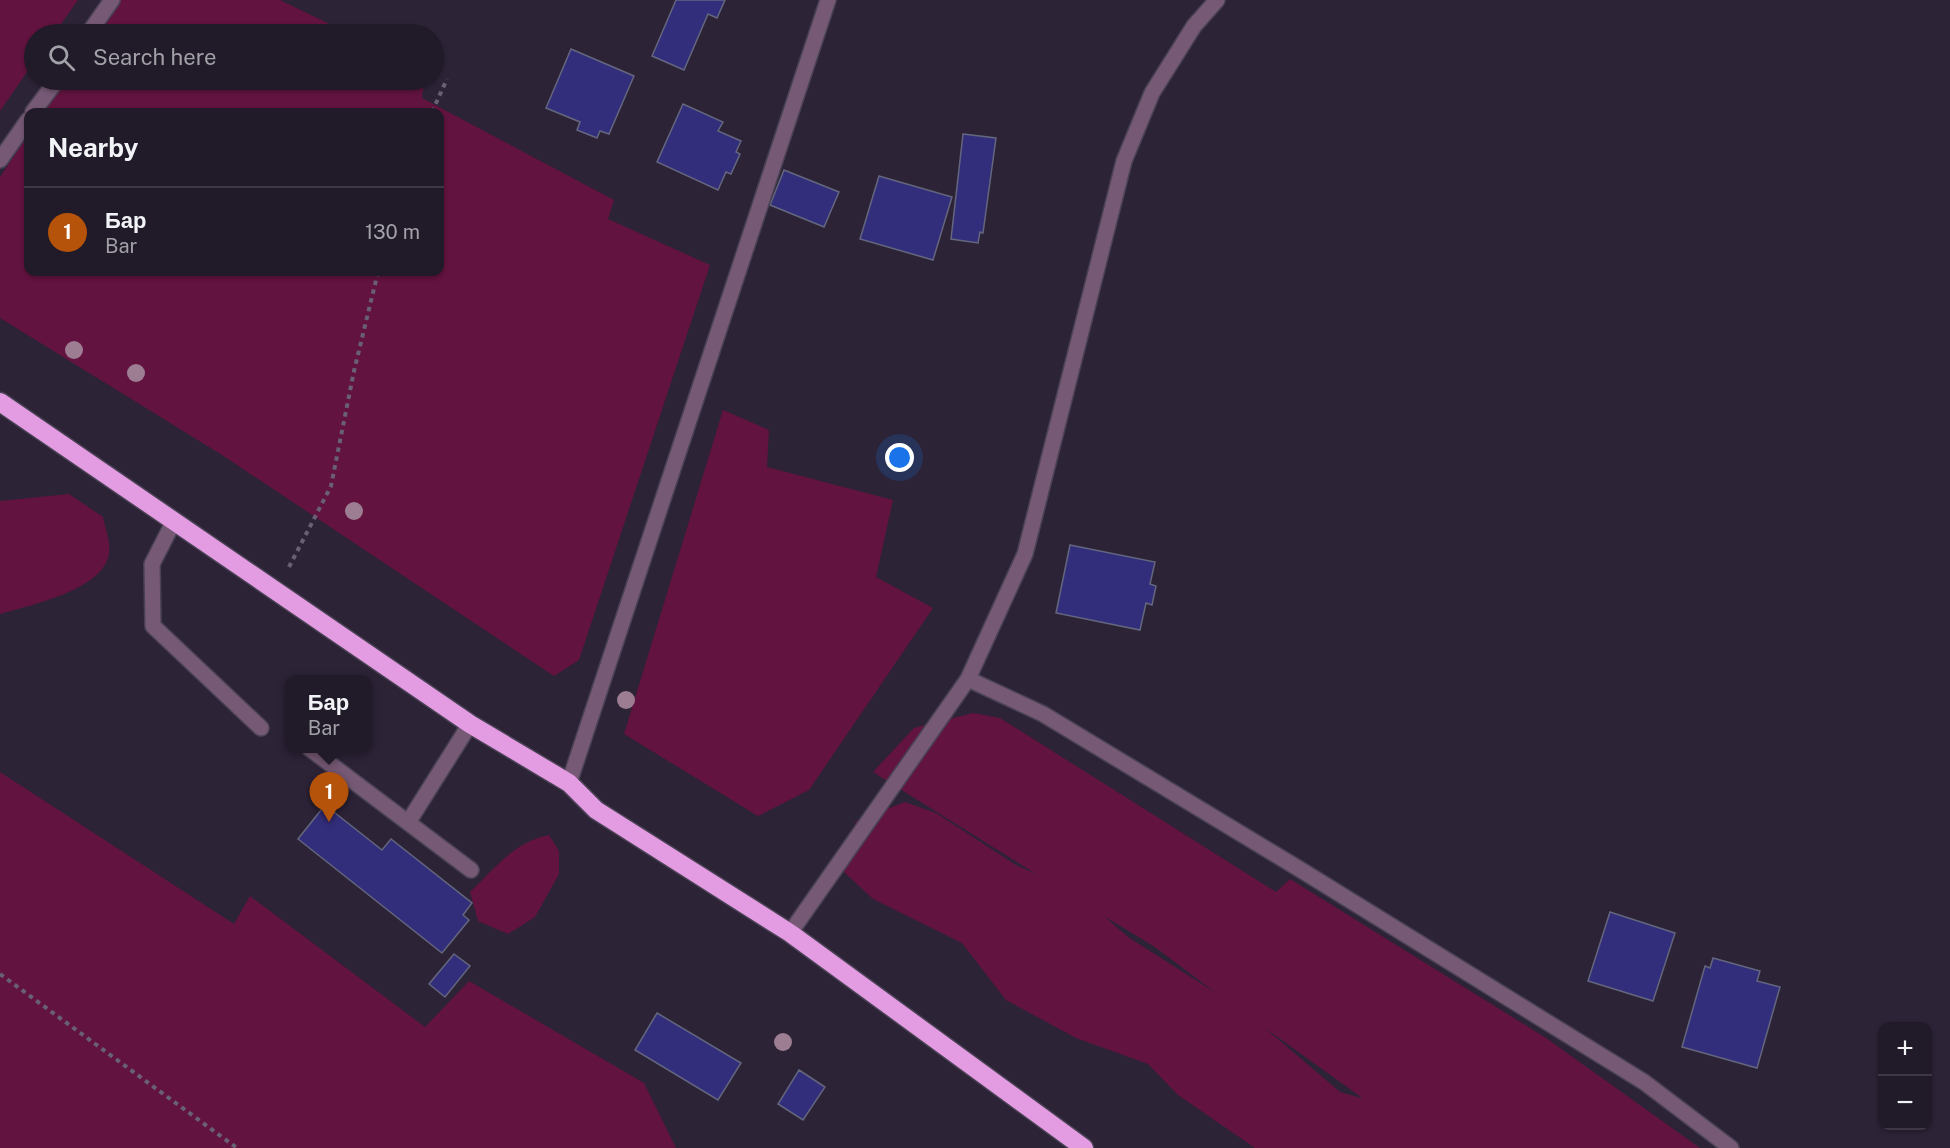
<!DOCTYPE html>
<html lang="en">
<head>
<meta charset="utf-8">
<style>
  body { margin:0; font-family:"Public Sans",sans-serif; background:#292331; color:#f1f3f6 }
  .controls { position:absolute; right:18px; bottom:18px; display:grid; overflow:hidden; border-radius:12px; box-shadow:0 2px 4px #0004 }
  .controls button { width:54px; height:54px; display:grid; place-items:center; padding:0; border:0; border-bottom:2px solid #3e3846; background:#211a29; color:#f1f3f6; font:30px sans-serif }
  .you { position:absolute; left:900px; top:458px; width:21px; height:21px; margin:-15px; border:4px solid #fff; border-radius:50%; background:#1a73e8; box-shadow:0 0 0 9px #1a73e833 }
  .badge { display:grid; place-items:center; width:39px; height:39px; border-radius:50%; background:#b45309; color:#fff; font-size:20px; font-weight:700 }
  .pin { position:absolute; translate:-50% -50px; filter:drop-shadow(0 2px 3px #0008) }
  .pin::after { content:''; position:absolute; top:32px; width:21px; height:18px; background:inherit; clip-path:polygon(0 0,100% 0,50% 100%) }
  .popup { position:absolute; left:285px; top:675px; width:87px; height:78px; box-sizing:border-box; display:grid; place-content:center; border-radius:12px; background:#211a29; filter:drop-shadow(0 2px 4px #0005); font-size:20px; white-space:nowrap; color:#a2a1a8 }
  .popup b { font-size:22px; color:#f1f3f6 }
  .popup::after { content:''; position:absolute; left:50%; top:100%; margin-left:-12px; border:12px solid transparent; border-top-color:#211a29 }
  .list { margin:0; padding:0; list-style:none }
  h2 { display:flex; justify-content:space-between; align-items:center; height:78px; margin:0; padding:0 24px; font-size:26px }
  h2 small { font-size:20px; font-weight:400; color:#a2a1a8 }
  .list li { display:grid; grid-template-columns:39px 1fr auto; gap:18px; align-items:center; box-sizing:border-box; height:90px; padding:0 24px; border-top:2px solid #3e3846 }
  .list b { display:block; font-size:22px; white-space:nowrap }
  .list p { margin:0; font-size:20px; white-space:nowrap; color:#a2a1a8 }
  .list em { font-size:20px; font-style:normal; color:#a2a1a8 }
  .icon { flex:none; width:33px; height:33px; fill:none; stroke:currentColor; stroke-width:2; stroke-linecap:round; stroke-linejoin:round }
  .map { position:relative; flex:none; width:1950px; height:1148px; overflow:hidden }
  .search { position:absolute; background:#211a29; box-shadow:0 2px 4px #0004; left:24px; top:24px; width:420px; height:66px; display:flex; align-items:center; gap:15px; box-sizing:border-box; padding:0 21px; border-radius:33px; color:#a2a1a8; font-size:22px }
  .panel { position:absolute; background:#211a29; box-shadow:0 2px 4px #0004; left:24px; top:108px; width:420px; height:168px; border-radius:12px }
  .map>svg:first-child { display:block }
  .green { fill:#62133f; fill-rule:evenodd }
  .building { fill:#332e7b; stroke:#64667e; stroke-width:1.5 }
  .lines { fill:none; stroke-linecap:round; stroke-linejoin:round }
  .minor-casing { stroke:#494154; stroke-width:18 }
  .highway-casing { stroke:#494154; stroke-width:21 }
  .path { stroke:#696173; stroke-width:4; stroke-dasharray:4.5 4.5; stroke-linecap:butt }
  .minor { stroke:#765975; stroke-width:15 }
  .highway { stroke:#e39be1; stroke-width:18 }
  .tree { fill:#9d7d92 }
</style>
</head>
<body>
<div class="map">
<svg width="1950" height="1148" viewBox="0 0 1950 1148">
  <rect width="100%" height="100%" fill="#2c2337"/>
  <path class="green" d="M 0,0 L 78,0 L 54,34 L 34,34 L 34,62 L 0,111 Z
    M 119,0 L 280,0 L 350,34 L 96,34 Z
    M 66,80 L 424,80 L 422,98 L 614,200 L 608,219 L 710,265 L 579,660 L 554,676 L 222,455 L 0,318 L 0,177 L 28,135 L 28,272 L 440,272 L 440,112 L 44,112 Z
    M 723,410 L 769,430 L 767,467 L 893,500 L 876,577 L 933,608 L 809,790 L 758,816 L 624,734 Z
    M 69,494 L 103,517 C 105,527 111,543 109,554 C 103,590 31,605 0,614 L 0,501 Z
    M 973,713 L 1000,718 L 1276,892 L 1290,879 L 1546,1038 L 1700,1148 L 1255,1148 L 1178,1095 L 1148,1064 L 1076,1038 L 1006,1000 L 962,943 L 873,899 L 844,872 L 856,821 L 905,802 L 936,813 L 1016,865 L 1036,874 L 873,772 L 914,728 ZM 1104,916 L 1155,947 L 1216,993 L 1128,937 ZM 1265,1028 L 1361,1097 L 1361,1098 L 1340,1092 Z
    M 0,772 L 234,924 L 250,896 L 425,1027 L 469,981 L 644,1083 L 676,1148 L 0,1148 Z
    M 549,835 L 559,851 L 559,874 L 535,917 L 508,934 L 478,921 L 470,892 C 495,868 514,842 549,835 Z"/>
  <path class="building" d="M 676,0 L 725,0 L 717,18 L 708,14 L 684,70 L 652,56 Z
    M 571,49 L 634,76 L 609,134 L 600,131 L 597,138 L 577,130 L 580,122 L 546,108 Z
    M 683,104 L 723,122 L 718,131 L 741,141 L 736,152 L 740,154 L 731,174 L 726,172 L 718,190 L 657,162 Z
    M 963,134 L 996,138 L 983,233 L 980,232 L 978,243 L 951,239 Z
    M 784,170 L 839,192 L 824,227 L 770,205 Z
    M 879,176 L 952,197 L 933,260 L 860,239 Z
    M 1070,545 L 1155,562 L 1150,584 L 1156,586 L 1152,605 L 1146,603 L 1140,630 L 1056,613 Z
    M 325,805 L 382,850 L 391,839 L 472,903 L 463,915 L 469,920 L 442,953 L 298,839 Z
    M 1610,912 L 1675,933 L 1653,1001 L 1588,981 Z
    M 454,954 L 470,966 L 445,997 L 429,984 Z
    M 1713,958 L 1760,971 L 1757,981 L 1780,987 L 1757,1068 L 1682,1047 L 1705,966 L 1710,968 Z
    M 657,1013 L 741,1063 L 718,1100 L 635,1050 Z
    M 799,1070 L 825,1087 L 803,1120 L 778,1104 Z"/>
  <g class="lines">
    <g class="minor-casing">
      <path id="minor" d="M 88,34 L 112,0
        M 33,112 L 57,80
        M 0,160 L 28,120
        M 174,521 L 152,564 L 153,626 L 261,728
        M 968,679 L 1043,714 L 1301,870 L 1644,1082 L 1731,1148
        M 309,748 L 471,870
        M 569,783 L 828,0
        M 409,821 L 470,724
        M 790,933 L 968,679 L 1025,554 L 1124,161 L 1152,93 L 1194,26 L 1217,0"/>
    </g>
    <g class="highway-casing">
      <path id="highway" d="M 0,402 L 470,724 L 569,783 L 596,810 L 790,933 L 1084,1148"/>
    </g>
    <path class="path" d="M 432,112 L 447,79
      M 289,567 L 331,486 L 354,371 L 378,272
      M 0,974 L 237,1148"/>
    <use href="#minor" class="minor"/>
    <use href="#highway" class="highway"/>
  </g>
  <g class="tree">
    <circle cx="74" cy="350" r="9"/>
    <circle cx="136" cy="373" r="9"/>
    <circle cx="354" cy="511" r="9"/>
    <circle cx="626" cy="700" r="9"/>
    <circle cx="783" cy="1042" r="9"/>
  </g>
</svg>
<div class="controls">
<button>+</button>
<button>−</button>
</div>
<div class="you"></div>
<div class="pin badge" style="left:329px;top:822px">1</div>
<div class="popup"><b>Бар</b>Bar</div>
<div class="search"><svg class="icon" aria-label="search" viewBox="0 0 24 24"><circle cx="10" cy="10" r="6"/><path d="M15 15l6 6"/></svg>Search here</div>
<section class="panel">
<h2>Nearby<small></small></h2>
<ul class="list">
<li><span class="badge">1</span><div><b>Бар</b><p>Bar</p></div><em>130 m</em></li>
</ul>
</section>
</div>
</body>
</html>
